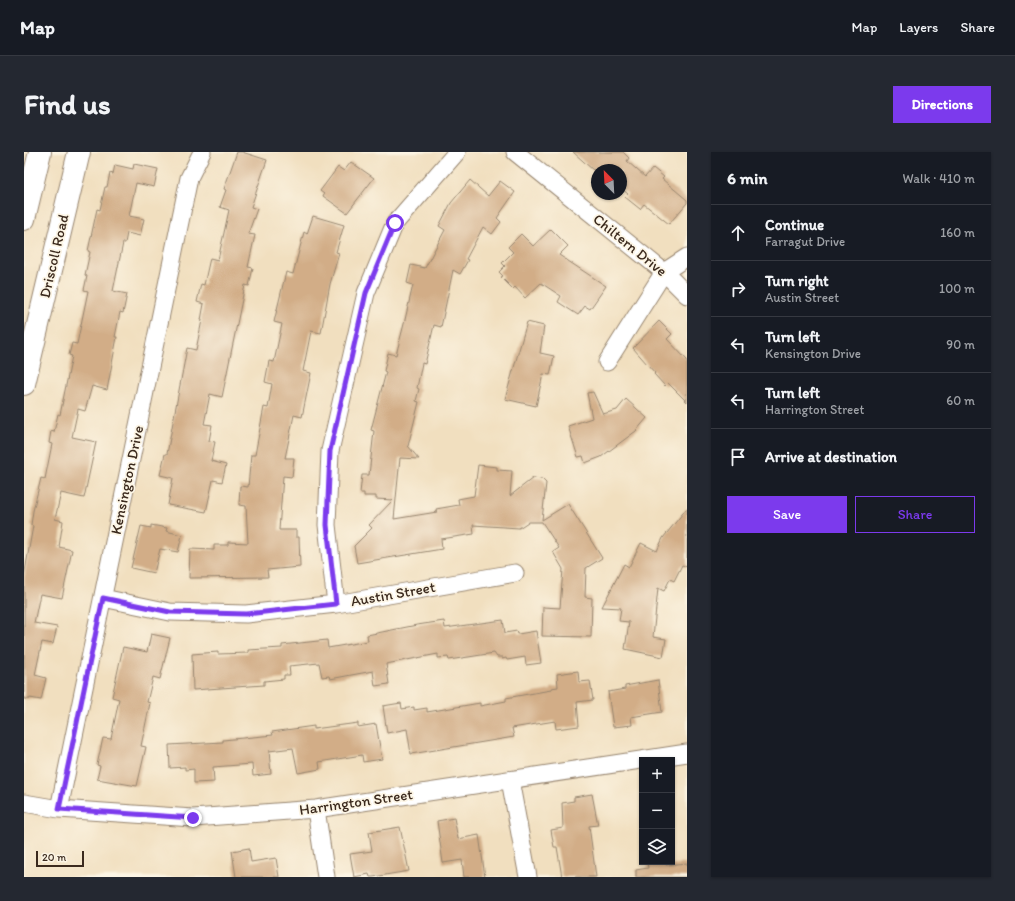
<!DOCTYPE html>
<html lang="en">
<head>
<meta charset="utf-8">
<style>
  body { margin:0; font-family:Itim,sans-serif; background:#242831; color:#f1f3f6 }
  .controls { position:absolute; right:12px; bottom:12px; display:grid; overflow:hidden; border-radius:0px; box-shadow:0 1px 3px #0004 }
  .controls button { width:36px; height:36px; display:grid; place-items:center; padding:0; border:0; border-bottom:1px solid #363941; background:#171b24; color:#f1f3f6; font:20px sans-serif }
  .compass { position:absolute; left:567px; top:12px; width:36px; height:36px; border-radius:50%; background:#171b24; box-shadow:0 1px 3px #0004; rotate:336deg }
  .scale { position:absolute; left:12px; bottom:10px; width:48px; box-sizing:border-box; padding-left:4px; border:2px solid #3b2a1e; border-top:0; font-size:11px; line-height:14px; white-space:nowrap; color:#3b2a1e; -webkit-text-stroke:3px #fcf5e5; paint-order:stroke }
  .stop { position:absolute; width:12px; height:12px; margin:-9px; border:3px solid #7c3aed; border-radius:50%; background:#fff }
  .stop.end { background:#7c3aed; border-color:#fff; box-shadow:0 1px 4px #0008 }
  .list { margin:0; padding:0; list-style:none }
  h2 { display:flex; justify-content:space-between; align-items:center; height:52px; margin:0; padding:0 16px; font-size:17px }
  h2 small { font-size:13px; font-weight:400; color:#9ea1a6 }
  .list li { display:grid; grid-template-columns:26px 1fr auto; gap:12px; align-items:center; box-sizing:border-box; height:56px; padding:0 16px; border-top:1px solid #363941 }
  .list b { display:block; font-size:15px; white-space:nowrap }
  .list p { margin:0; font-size:13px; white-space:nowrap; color:#9ea1a6 }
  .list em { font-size:13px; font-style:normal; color:#9ea1a6 }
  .actions { display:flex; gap:8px; padding:12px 16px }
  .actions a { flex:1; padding:9px 0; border:1px solid #7c3aed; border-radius:0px; text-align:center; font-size:14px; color:#7c3aed }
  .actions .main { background:#7c3aed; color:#fff }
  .icon { flex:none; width:22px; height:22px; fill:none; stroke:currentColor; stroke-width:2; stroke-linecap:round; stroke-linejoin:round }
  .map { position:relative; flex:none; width:663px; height:725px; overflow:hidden; border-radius:0px }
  header { display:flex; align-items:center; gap:24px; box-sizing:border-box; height:56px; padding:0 20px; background:#171b24; border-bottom:1px solid #363941 }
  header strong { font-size:19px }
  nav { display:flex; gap:22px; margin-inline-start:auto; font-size:14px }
  .intro { display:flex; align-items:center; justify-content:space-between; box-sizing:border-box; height:96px; padding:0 24px }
  h1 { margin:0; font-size:28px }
  .button { padding:10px 18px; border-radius:0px; background:#7c3aed; color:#fff; font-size:14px; font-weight:700 }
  main { display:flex; gap:24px; padding:0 24px }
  aside { flex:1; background:#171b24; border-radius:0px; box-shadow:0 1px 3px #0004 }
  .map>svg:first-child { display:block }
  .building { fill:#d2ad87 }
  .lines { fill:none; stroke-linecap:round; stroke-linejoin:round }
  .street-casing { stroke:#96846e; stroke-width:19 }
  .secondary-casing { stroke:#96846e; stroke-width:24 }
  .street { stroke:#fff; stroke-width:17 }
  .secondary { stroke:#fff; stroke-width:22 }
  .route { stroke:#7c3aed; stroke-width:5 }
  .labels { text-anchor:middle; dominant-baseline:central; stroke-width:3.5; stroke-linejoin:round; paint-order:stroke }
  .street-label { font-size:15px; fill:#3b2a1e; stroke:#fcf5e5 }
</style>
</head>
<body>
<header>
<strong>Map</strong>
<nav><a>Map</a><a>Layers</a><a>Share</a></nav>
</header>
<div class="intro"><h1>Find us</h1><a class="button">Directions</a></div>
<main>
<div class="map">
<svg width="663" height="725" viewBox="0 0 663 725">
  <rect width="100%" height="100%" fill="#fcf5e5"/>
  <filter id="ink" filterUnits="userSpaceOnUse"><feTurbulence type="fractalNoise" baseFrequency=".025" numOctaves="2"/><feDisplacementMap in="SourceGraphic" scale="8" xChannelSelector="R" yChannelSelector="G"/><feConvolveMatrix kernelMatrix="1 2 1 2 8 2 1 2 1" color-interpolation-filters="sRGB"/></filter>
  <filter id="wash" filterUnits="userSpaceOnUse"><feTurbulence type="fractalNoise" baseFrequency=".012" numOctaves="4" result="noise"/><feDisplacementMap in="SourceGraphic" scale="16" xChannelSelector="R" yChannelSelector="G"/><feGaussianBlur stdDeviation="0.9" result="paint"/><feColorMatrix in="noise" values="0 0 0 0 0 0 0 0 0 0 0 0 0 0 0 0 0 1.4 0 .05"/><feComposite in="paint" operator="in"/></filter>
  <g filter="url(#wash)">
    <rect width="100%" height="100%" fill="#f1dfbf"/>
    <g id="blocks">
      <path class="building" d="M 213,0 L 218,0 L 243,8 L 227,55 L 233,57 L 224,82 L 231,83 L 224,115 L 229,116 L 225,134 L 221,133 L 198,245 L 186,242 L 180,272 L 188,273 L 185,289 L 191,290 L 187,309 L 202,313 L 198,330 L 189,328 L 182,360 L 144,353 L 149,326 L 136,323 L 141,302 L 143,302 L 163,196 L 172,198 L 178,168 L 177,168 L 180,152 L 173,150 L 177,132 L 180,133 L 186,106 L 194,108 L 205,58 L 196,55 L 202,38 L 200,37 Z
        M 549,0 L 599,0 L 605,6 L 603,9 L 621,25 L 629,16 L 640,25 L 638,27 L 663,48 L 663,51 L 645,72 L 620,52 L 616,57 L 601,45 L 604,42 L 597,36 L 597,18 L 569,18 Z
        M 327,10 L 350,26 L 323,61 L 299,44 L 300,42 L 296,39 L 314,15 L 320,19 Z
        M 110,12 L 134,17 L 130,35 L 112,31 L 105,64 L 120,67 L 116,84 L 103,81 L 101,91 L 99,91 L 89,139 L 103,142 L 99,161 L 96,160 L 91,185 L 93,185 L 83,238 L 68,234 L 61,259 L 54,257 L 48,285 L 72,290 L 60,346 L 37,341 L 31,367 L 39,369 L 35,395 L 48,398 L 38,446 L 16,442 L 10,471 L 33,475 L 29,492 L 18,490 L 11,523 L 22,526 L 17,548 L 6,546 L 6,547 L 0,547 L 0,425 L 9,374 L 7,373 L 9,359 L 17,326 L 21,327 L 28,292 L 25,291 L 27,279 L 30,280 L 34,262 L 36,263 L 48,204 L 45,203 L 48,191 L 53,192 L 64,139 L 60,138 L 63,124 L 61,123 L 66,100 L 64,99 L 73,57 L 76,58 L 81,35 L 83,35 L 86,21 L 89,22 L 91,13 L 109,17 Z
        M 446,28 L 464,44 L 476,29 L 491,40 L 473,66 L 477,70 L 468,82 L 459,75 L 442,107 L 444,108 L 436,122 L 429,118 L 417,175 L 410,173 L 401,212 L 398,211 L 393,236 L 395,237 L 392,249 L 395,250 L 384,294 L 395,307 L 376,306 L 370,367 L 413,360 L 412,357 L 435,353 L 434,347 L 450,344 L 454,313 L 473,315 L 473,318 L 488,319 L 486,344 L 509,326 L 518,327 L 522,331 L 518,368 L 544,352 L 578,406 L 562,416 L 561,445 L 568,446 L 567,485 L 518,484 L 519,455 L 536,456 L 539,417 L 529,400 L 535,396 L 518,370 L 504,370 L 495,376 L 449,373 L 450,382 L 417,387 L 418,397 L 333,411 L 330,394 L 348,376 L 345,373 L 369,348 L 352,347 L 352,344 L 340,344 L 340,341 L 336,341 L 338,323 L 345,323 L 350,279 L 347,278 L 362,220 L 360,219 L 364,201 L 372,203 L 380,172 L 389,133 L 383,131 L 387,113 L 401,116 L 421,78 L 415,74 L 427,51 Z
        M 289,64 L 320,73 L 312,100 L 315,101 L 306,132 L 297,181 L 287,179 L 279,219 L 287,221 L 278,265 L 270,263 L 261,306 L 270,306 L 268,325 L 259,324 L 255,378 L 272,378 L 272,385 L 275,385 L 276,415 L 243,418 L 244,425 L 165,426 L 166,397 L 190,398 L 190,393 L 204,393 L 204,390 L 224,391 L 222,354 L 215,353 L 216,334 L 224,335 L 227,303 L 231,303 L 240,255 L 244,256 L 248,232 L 241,230 L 245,209 L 250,210 L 258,172 L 250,170 L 262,120 L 269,122 L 280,80 L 283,82 Z
        M 527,77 L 544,94 L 535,103 L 582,134 L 566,157 L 561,154 L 554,163 L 534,150 L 537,144 L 517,131 L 501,146 L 491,135 L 489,137 L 477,125 L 479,124 L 475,120 L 481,114 L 478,111 L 489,100 L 484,95 L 497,82 L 509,94 Z
        M 635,169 L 648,182 L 643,187 L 663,208 L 663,250 L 644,231 L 641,234 L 630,222 L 631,221 L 609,196 Z
        M 503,170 L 520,174 L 516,201 L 530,204 L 526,223 L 519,222 L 512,254 L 481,247 Z
        M 569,240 L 579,262 L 593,258 L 602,247 L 623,266 L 612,279 L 577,305 L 561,311 L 559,304 L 554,305 L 544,274 L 568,266 L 563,241 Z
        M 663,356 L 663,415 L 658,413 L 650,429 L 646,427 L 640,439 L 634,436 L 629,485 L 642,487 L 639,505 L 601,497 L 605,470 L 595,469 L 597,456 L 578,455 L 600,412 L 605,415 L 617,391 L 633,399 L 639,386 Z
        M 127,373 L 143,376 L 142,379 L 158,383 L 154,400 L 136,397 L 130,421 L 107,416 L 117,374 L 127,376 Z
        M 479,468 L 481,481 L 493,479 L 494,482 L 512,479 L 517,511 L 502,513 L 501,505 L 483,508 L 482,506 L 478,507 L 478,505 L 473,505 L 470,501 L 425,508 L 424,505 L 414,506 L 414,502 L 362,512 L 365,532 L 351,534 L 349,519 L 306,527 L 305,524 L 298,525 L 295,511 L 265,514 L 266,523 L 260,523 L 260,527 L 240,529 L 240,533 L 169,538 L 168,502 L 194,500 L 194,502 L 224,501 L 224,498 L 258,496 L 258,493 L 303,488 L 304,496 L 344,489 L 343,483 L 393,473 L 420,469 L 421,476 Z
        M 127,482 L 146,486 L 136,527 L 129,525 L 123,550 L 126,551 L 117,594 L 122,595 L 113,634 L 73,627 L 76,614 L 73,613 L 79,586 L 87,587 L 95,547 L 88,545 L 99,495 L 123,500 Z
        M 554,519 L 555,530 L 566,529 L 569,548 L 553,550 L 555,574 L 532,577 L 531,569 L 488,576 L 490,585 L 387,602 L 383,577 L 363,581 L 359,554 L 377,551 L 378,557 L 390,555 L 390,558 L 403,556 L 403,560 L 456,551 L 456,554 L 482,549 L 482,546 L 527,538 L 527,536 L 534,535 L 533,522 Z
        M 634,528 L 638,560 L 607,565 L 608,573 L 589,575 L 584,540 L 601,537 L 601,534 Z
        M 334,571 L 334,575 L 352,572 L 358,607 L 339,610 L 338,603 L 295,610 L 296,617 L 274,621 L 269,596 L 245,599 L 247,622 L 229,624 L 228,612 L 189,615 L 190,630 L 170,631 L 170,617 L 161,618 L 161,615 L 146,616 L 145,593 L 199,590 L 199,588 L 249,583 L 248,580 L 290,574 L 290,577 Z
        M 568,642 L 574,673 L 565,674 L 572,725 L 538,725 L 533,695 L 530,695 L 527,678 L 539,676 L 538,651 L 550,649 L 550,645 Z
        M 430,666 L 434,687 L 455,683 L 461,725 L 440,725 L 438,708 L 419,711 L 413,669 Z
        M 376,675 L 385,719 L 349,725 L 346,725 L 345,722 L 330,725 L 326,702 L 348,699 L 345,680 Z
        M 225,696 L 227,710 L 252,706 L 255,725 L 212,725 L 208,699 Z
        M 623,710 L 641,710 L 642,713 L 663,711 L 663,725 L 612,725 L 612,718 L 624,716 Z"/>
    </g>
  </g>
  <g filter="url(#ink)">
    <use href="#blocks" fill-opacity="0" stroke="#96846e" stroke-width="1"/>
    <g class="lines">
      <g class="street-casing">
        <path id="street" d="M 491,0 L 640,120 L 663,143
          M 583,210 L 640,120 L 663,105
          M 79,446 L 146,460 L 222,462 L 312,452 L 491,421
          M 312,452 L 303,373 L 306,299 L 342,141 L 371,71 L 433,0
          M 486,628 L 504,725
          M 0,651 L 35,657 L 169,666 L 292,657 L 663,601
          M 35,657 L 165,26 L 178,0
          M 292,657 L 302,725"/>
      </g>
      <g class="secondary-casing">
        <path id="secondary" d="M 0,67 L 16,0
          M 0,232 L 55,0"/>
      </g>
      <use href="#street" class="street"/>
      <use href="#secondary" class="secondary"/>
    </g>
  </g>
  <g class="lines" filter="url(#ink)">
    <path class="route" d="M 169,666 L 35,657 L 79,446 L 146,460 L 222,462 L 312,452 L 303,373 L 306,299 L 342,141 L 371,71"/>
  </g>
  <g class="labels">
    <g class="street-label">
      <text transform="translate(606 93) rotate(39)">Chiltern Drive</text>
      <text transform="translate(30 104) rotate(-77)">Driscoll Road</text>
      <text transform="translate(103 328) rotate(-78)">Kensington Drive</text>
      <text transform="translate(369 442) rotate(-10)">Austin Street</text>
      <text transform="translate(332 650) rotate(-8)">Harrington Street</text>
    </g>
  </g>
</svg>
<div class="controls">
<button>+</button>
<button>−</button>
<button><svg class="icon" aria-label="layers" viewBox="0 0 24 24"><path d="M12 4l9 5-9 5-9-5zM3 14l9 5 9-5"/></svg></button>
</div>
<svg class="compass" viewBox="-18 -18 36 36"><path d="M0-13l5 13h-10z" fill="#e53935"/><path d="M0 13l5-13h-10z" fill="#9ea1a6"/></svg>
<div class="scale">20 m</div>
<div class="stop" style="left:371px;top:71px"></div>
<div class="stop end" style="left:169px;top:666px"></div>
</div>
<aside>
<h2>6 min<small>Walk · 410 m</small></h2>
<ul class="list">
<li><svg class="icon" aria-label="ahead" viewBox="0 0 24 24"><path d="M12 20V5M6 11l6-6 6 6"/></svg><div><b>Continue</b><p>Farragut Drive</p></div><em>160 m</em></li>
<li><svg class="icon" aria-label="right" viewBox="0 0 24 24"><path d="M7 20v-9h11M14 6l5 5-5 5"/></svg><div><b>Turn right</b><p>Austin Street</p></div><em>100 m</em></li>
<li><svg class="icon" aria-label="left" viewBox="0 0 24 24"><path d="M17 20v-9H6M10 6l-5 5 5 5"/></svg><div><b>Turn left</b><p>Kensington Drive</p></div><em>90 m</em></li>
<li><svg class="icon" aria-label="left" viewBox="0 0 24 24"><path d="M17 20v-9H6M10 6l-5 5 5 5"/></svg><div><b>Turn left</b><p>Harrington Street</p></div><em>60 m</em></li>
<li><svg class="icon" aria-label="arrive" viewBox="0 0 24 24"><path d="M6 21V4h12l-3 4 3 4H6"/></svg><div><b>Arrive at destination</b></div></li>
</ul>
<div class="actions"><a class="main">Save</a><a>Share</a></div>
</aside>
</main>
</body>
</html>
